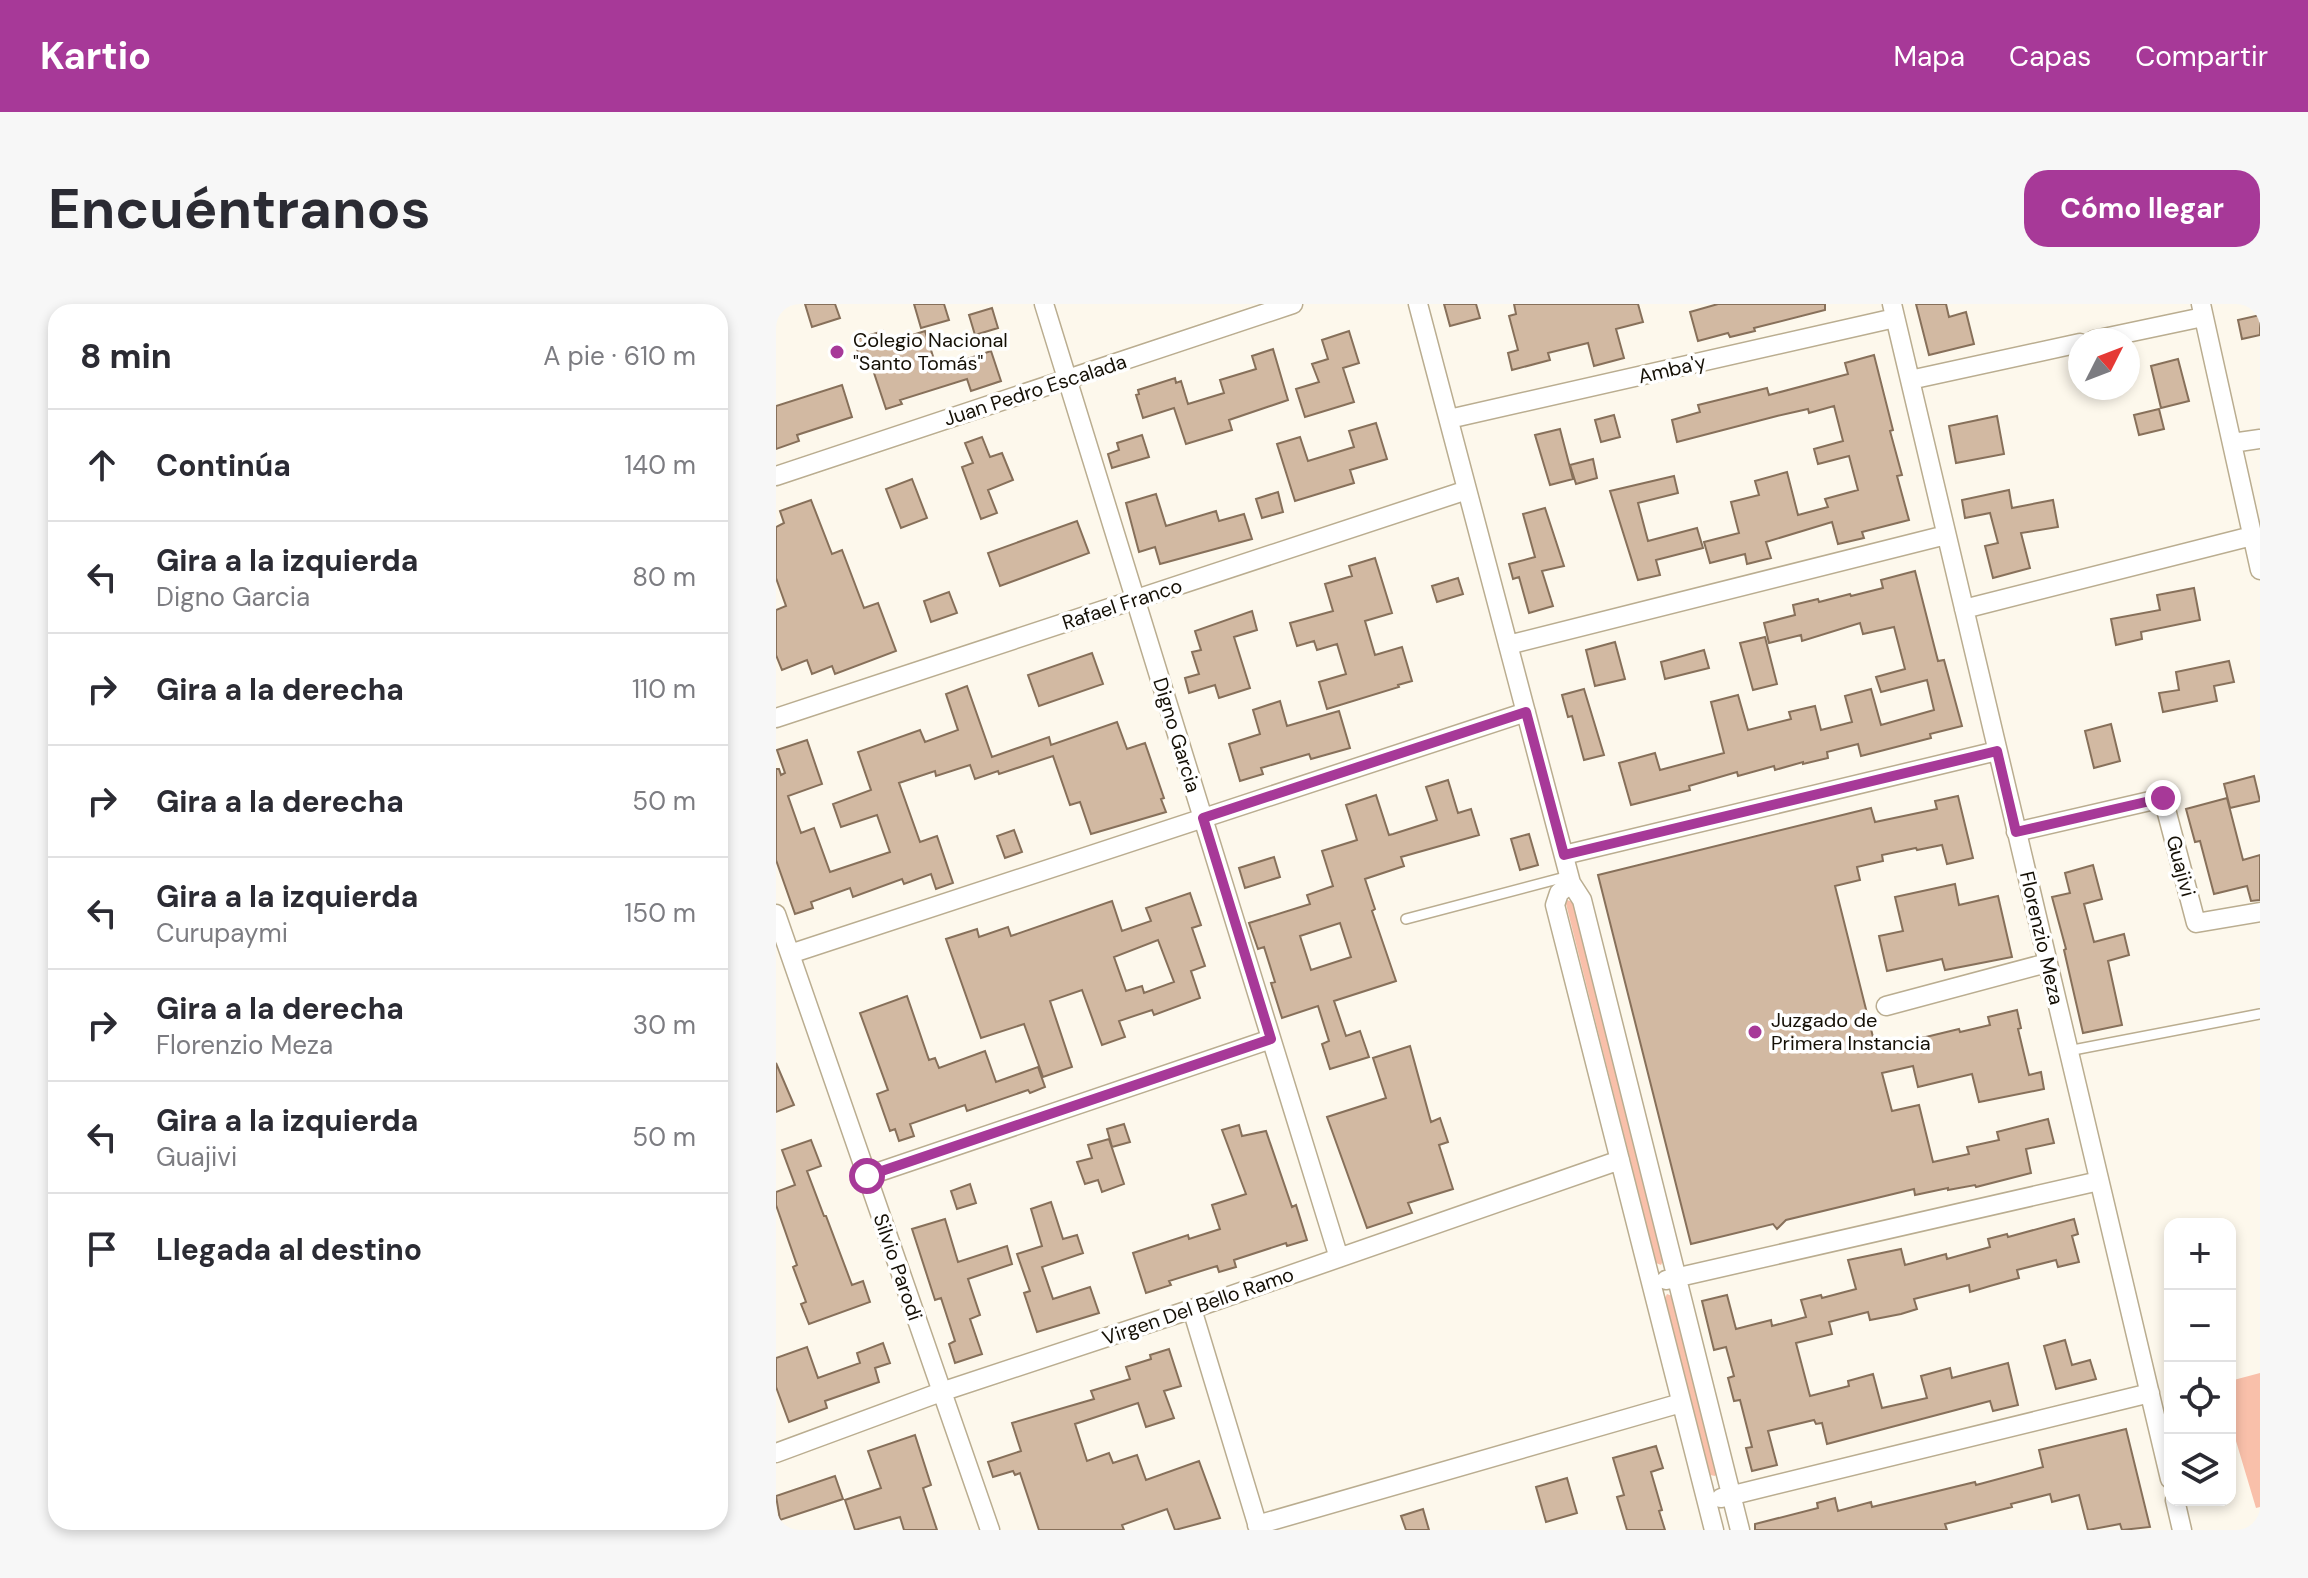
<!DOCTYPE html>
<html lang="es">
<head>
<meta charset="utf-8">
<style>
  body { margin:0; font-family:"DM Sans",sans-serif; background:#f7f7f7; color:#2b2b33 }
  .controls { position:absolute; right:24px; bottom:24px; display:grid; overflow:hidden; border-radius:16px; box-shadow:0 4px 12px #0003 }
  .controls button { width:72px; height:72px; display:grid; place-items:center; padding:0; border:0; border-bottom:2px solid #e1e1e2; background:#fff; color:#2b2b33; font:40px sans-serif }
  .compass { position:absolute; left:1292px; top:24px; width:72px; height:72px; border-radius:50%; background:#fff; box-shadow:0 4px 12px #0003; rotate:48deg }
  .stop { position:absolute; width:24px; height:24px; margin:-18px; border:6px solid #a73998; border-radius:50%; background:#fff }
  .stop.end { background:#a73998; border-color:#fff; box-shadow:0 2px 8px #0008 }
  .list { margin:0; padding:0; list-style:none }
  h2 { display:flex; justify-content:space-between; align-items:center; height:104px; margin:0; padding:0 32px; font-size:34px }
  h2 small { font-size:26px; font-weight:400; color:#7c7c81 }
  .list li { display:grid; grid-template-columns:52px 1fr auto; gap:24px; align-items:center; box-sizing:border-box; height:112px; padding:0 32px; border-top:2px solid #e1e1e2 }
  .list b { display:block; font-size:30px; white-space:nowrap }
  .list p { margin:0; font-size:26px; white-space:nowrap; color:#7c7c81 }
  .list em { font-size:26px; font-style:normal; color:#7c7c81 }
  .icon { flex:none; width:44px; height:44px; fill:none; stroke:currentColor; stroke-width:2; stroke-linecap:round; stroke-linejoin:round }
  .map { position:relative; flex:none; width:1484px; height:1226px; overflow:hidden; border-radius:24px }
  header { display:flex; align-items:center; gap:48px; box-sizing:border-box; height:112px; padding:0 40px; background:#a73998; color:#fff }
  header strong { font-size:38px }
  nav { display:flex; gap:44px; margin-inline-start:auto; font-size:28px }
  .intro { display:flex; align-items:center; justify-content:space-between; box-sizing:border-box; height:192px; padding:0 48px }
  h1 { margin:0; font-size:56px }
  .button { padding:20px 36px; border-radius:24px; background:#a73998; color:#fff; font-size:28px; font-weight:700 }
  main { display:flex; gap:48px; padding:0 48px }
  aside { flex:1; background:#fff; border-radius:24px; box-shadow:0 4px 12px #0003 }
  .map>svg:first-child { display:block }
  .green { fill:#f9c0aa }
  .building { fill:#d2b9a2; stroke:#87705a; stroke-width:2; fill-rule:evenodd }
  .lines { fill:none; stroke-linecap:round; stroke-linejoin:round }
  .lane-casing { stroke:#baad90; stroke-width:12 }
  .street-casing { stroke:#baad90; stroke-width:21 }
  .lane { stroke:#fff; stroke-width:9 }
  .street { stroke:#fff; stroke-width:18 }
  .route { stroke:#a73998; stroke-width:10 }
  .poi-dot { fill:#a73998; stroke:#fff; stroke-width:3 }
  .labels { text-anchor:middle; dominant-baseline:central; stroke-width:7; stroke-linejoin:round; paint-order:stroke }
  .poi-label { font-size:20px; fill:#151006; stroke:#fff; text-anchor:start }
  .street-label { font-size:20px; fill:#151006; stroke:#fff }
</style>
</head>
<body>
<header>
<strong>Kartio</strong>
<nav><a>Mapa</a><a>Capas</a><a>Compartir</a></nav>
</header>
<div class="intro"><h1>Encuéntranos</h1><a class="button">Cómo llegar</a></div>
<main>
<aside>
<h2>8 min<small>A pie · 610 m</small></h2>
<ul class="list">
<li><svg class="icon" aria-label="ahead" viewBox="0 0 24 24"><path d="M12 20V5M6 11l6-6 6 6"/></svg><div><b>Continúa</b></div><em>140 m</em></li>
<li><svg class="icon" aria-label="left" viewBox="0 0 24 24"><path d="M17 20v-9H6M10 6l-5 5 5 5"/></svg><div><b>Gira a la izquierda</b><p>Digno Garcia</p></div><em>80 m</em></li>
<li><svg class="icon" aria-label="right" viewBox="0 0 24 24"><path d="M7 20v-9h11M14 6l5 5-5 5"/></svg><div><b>Gira a la derecha</b></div><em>110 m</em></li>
<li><svg class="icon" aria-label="right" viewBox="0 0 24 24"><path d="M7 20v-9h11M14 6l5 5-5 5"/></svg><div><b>Gira a la derecha</b></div><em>50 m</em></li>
<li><svg class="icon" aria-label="left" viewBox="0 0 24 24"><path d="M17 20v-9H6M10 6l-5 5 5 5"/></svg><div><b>Gira a la izquierda</b><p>Curupaymi</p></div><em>150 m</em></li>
<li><svg class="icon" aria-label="right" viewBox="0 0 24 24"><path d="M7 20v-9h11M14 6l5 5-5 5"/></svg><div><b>Gira a la derecha</b><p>Florenzio Meza</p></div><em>30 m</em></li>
<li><svg class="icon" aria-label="left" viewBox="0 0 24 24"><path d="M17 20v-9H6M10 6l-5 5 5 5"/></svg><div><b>Gira a la izquierda</b><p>Guajivi</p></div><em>50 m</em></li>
<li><svg class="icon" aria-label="arrive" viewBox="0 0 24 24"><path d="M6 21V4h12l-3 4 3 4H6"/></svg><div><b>Llegada al destino</b></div></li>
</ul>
</aside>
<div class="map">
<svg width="1484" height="1226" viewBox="0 0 1484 1226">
  <rect width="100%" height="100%" fill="#fdf8ec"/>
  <path class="green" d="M 791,596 L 797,598 L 887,957 L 885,961 L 880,959 L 790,600 Z
    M 891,990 L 896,992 L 941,1169 L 939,1172 L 934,1171 L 889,994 Z
    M 1484,1069 L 1484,1203 L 1480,1204 L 1454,1117 L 1454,1077 Z"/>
  <path class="building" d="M 29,0 L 59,0 L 64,14 L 36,23 Z
    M 138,0 L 168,0 L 173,16 L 145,24 Z
    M 668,0 L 700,0 L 704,14 L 674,22 Z
    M 738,0 L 862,0 L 867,18 L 840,25 L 848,54 L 818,62 L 812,39 L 772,49 L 774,56 L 736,66 L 732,49 L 742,46 L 733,12 L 740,10 Z
    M 942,0 L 1049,0 L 1049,6 L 978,24 L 979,27 L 954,33 L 952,29 L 922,37 L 914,8 Z
    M 1140,0 L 1170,0 L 1173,13 L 1190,8 L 1198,40 L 1153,51 Z
    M 216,4 L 222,24 L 199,31 L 193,11 Z
    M 1484,11 L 1484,31 L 1466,35 L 1462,16 Z
    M 107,27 L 111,39 L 149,27 L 161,65 L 215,47 L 225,77 L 195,87 L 191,75 L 124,96 L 126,100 L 110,105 L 93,54 L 85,57 L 78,36 Z
    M 573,27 L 583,59 L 567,64 L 578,98 L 529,113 L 520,85 L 543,78 L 536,60 L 552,55 L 546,36 Z
    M 497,45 L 512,96 L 453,116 L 456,126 L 410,140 L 398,104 L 367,114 L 360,91 L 363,90 L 362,86 L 399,74 L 400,79 L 405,77 L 412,100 L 448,89 L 444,76 L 480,65 L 476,52 Z
    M 1098,51 L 1117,126 L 1114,127 L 1126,171 L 1121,172 L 1133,216 L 1086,228 L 1088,234 L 1062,240 L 1056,218 L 990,238 L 995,254 L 971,260 L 969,250 L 934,259 L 928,238 L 963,229 L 955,198 L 983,191 L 979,177 L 1011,168 L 1022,211 L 1052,203 L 1049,195 L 1082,186 L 1073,152 L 1042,160 L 1038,145 L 1067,137 L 1058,102 L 1033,109 L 1032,105 L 1001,112 L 901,138 L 896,116 L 924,108 L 922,101 L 991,84 L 993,91 L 1072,70 L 1069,59 Z
    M 1402,55 L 1413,97 L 1385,104 L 1375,62 Z
    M 66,81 L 76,113 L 21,131 L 23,137 L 0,145 L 0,102 Z
    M 1383,105 L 1388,125 L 1363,131 L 1358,111 Z
    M 838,111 L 844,133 L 825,138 L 819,116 Z
    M 1221,112 L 1228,150 L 1180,159 L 1173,122 Z
    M 600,119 L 611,155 L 574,166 L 578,179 L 519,197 L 501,140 L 524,133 L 532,157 L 578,143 L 573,127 Z
    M 784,125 L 797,175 L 774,181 L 759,131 Z
    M 366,131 L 373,153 L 336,164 L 332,150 L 343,146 L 341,139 Z
    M 206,133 L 214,153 L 226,149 L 237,176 L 212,186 L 221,209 L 205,215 L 186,163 L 197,159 L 189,139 Z
    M 817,155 L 821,174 L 800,180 L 794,161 Z
    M 898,172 L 902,189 L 862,199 L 872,237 L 921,224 L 927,244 L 880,256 L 884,271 L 862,276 L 834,187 Z
    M 136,175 L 151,214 L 125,224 L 110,185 Z
    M 1233,186 L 1236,204 L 1277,196 L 1282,223 L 1245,229 L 1254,264 L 1217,274 L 1209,242 L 1222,239 L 1214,209 L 1189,214 L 1186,196 Z
    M 502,188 L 507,208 L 486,214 L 480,195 Z
    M 380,190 L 390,222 L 440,207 L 443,217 L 468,210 L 476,235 L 384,260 L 379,243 L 363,248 L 350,199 Z
    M 35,196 L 56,250 L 66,246 L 88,304 L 102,299 L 120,347 L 59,370 L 56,362 L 36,370 L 31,356 L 6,366 L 0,351 L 0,306 L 10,302 L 0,274 L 0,223 L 8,219 L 4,207 Z
    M 769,204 L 788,262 L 766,267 L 777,302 L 753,309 L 743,273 L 737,275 L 733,260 L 759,253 L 747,210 Z
    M 301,217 L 313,249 L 224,282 L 212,249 Z
    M 599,254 L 616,309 L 589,317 L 599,351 L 626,343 L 636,377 L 622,381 L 623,383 L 551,405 L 543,378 L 570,370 L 561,340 L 541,346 L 538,337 L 521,342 L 514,319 L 557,307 L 549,280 L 576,272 L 573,262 Z
    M 1139,267 L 1162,357 L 1168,356 L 1186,422 L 1154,430 L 1155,434 L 1085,452 L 1082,440 L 1051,448 L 1052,454 L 1027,460 L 1027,458 L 999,466 L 998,462 L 962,472 L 961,468 L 913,482 L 914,486 L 855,501 L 843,459 L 879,449 L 884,466 L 948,449 L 935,398 L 962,391 L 972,426 L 1015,415 L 1013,408 L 1039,402 L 1045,426 L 1076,418 L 1069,392 L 1095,385 L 1105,421 L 1158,406 L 1151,376 L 1105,388 L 1100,373 L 1129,365 L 1118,323 L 1087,330 L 1084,319 L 1026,337 L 1025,331 L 993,339 L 988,319 L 1019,311 L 1017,301 L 1042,295 L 1043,298 L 1074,290 L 1075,292 L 1107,284 L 1105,276 Z
    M 682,274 L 687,290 L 661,298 L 656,282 Z
    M 1418,284 L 1424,316 L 1365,328 L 1366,335 L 1340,341 L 1335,315 L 1384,306 L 1381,291 Z
    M 173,288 L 181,309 L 155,318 L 148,297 Z
    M 476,307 L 481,326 L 458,333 L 474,384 L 443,394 L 439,381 L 413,389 L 409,374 L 423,370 L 416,348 L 425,346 L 419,327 Z
    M 989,333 L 1001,380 L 977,386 L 964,339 Z
    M 839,338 L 849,375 L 819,382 L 810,346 Z
    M 928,346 L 933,364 L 889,375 L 885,358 Z
    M 316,349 L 327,380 L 263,402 L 252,371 Z
    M 1453,357 L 1458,378 L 1438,382 L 1441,397 L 1387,408 L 1383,389 L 1403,386 L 1400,368 Z
    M 191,382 L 216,453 L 273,433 L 275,441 L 341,418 L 351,445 L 369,439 L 388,494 L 385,495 L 390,508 L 315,530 L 304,498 L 294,501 L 277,452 L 223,470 L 222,467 L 199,475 L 194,461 L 160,472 L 159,467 L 123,479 L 144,538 L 161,532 L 177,579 L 160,585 L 155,570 L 128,580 L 126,575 L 77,593 L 74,584 L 35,598 L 37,604 L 19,610 L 0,556 L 0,465 L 3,465 L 5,471 L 9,469 L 1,446 L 31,436 L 46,480 L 12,492 L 25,529 L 38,524 L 54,568 L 114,548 L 101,511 L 65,523 L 57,500 L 95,486 L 82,448 L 144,426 L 149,438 L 182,426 L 170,390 Z
    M 808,385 L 828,451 L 808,456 L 796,412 L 792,413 L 786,391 Z
    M 504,397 L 511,422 L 563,407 L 574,444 L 535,455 L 533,450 L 485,464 L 487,470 L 464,477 L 453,440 L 484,430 L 477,406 Z
    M 1335,420 L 1344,457 L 1318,464 L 1309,427 Z
    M 1478,472 L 1484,497 L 1454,504 L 1448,480 Z
    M 672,476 L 682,509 L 695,505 L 703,531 L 625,553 L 628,562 L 589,575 L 599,605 L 596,607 L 620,677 L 558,697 L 570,732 L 584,727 L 593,753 L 554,765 L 546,740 L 553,737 L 542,702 L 506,714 L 495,679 L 499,678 L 488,643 L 482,645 L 473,619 L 534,600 L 531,591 L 557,582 L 546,547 L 581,536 L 570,501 L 600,491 L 613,531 L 617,530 L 661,516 L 650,483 ZM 564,619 L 575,653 L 535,666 L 524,632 Z
    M 1182,492 L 1197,554 L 1171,560 L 1166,541 L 1141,546 L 1140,544 L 1106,551 L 1107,557 L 1081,563 L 1084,576 L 1059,582 L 1100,745 L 1183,725 L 1184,728 L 1214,721 L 1212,713 L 1241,706 L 1245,724 L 1242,725 L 1253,771 L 1265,768 L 1268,785 L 1203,798 L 1196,770 L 1142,783 L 1137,762 L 1106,769 L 1116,807 L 1143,801 L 1157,858 L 1193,850 L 1191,843 L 1223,836 L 1221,828 L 1272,815 L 1278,839 L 1250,845 L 1255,869 L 1200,883 L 1199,881 L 1172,886 L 1172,884 L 1139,891 L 1138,885 L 1010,916 L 1001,925 L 997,920 L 915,940 L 822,571 L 1095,504 L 1099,518 L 1161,505 L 1159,497 Z
    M 1451,494 L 1467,556 L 1484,551 L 1484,596 L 1475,597 L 1471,582 L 1438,590 L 1424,537 L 1419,538 L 1410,505 Z
    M 238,526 L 246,548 L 229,554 L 221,532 Z
    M 753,530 L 762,561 L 744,566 L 735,535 Z
    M 498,553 L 504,573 L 469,584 L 463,564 Z
    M 1317,561 L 1326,595 L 1308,600 L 1318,638 L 1348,630 L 1353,651 L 1332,657 L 1346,721 L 1307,729 L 1288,646 L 1290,645 L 1276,593 L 1294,589 L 1289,569 Z
    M 1179,580 L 1183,601 L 1222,592 L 1236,653 L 1169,666 L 1166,655 L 1111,667 L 1103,632 L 1127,627 L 1119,593 Z
    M 414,589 L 425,621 L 416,624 L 429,662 L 415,667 L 424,694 L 378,711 L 376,706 L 343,717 L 349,733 L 326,741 L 306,686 L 274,697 L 296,763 L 267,773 L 248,720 L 205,734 L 170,635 L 201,625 L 203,633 L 232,623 L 235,632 L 336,597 L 346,627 L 375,617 L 370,604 ZM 382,636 L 398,678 L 368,689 L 366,682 L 350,687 L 338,653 Z
    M 131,692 L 153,756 L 159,754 L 163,764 L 209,747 L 220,778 L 262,763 L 269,783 L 254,789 L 252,786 L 191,807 L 189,801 L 134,820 L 138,832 L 123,837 L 119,825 L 114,827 L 101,790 L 112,786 L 84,709 Z
    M 634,742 L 655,818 L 664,814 L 672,838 L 663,841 L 677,885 L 632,899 L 636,909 L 591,924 L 551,813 L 610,794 L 597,754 Z
    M 0,759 L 18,801 L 0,808 Z
    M 348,820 L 354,838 L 336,843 L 331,825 Z
    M 463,821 L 466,832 L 490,827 L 516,903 L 520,901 L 531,936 L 511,942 L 510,939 L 458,956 L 460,963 L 443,968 L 441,962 L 393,977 L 395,981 L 370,989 L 357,949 L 412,931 L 413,935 L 444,925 L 436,901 L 470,890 L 446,826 Z
    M 333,835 L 348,880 L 326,888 L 322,876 L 309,880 L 301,858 L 316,854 L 312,841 Z
    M 35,836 L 45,862 L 31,867 L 48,912 L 50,912 L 76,981 L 87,977 L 94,998 L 33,1020 L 25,1000 L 30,998 L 17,963 L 21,961 L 0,901 L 0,888 L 19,881 L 6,846 Z
    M 194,880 L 200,899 L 181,905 L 175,887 Z
    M 275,898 L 287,935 L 301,931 L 307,949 L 266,963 L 277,995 L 314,983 L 323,1009 L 261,1028 L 248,989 L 254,987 L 241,950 L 266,942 L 255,905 Z
    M 169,915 L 182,958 L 231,942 L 236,960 L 192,975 L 204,1011 L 194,1015 L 206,1050 L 179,1059 L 173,1040 L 179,1037 L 165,994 L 159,996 L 136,925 Z
    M 1298,915 L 1302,930 L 1296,932 L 1303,958 L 1282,963 L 1280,956 L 1241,966 L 1243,974 L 1214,982 L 1194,988 L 1193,981 L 1138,995 L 1141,1005 L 1125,1010 L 1094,1016 L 1092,1008 L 1053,1018 L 1056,1030 L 1020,1039 L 1034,1092 L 1073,1082 L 1072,1077 L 1097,1070 L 1106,1104 L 1151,1094 L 1145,1072 L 1174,1064 L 1176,1074 L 1232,1059 L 1242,1101 L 1217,1107 L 1214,1097 L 1051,1140 L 1046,1119 L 1040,1120 L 1038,1116 L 992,1127 L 1001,1161 L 976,1167 L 970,1144 L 976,1143 L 964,1096 L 958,1097 L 952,1074 L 958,1072 L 950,1043 L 938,1046 L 926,997 L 951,991 L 960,1025 L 995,1016 L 996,1022 L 1030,1013 L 1025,996 L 1045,991 L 1046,994 L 1080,985 L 1072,956 L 1125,945 L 1129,961 L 1170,950 L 1171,955 L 1214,943 L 1212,935 L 1231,930 L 1232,933 Z
    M 1289,1036 L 1296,1061 L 1314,1056 L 1320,1075 L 1280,1085 L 1268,1042 Z
    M 107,1039 L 114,1059 L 99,1064 L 103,1078 L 49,1097 L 51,1104 L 13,1118 L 0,1083 L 0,1054 L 31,1043 L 42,1074 L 84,1059 L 81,1049 Z
    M 393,1045 L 405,1082 L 388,1087 L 398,1114 L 370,1123 L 362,1099 L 299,1120 L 311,1157 L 333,1149 L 337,1159 L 361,1151 L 370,1176 L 423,1157 L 444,1214 L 399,1226 L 391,1205 L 346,1221 L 348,1226 L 263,1226 L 244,1169 L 239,1171 L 237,1167 L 217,1173 L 212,1158 L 245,1147 L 236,1119 L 318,1095 L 315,1087 L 354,1075 L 350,1063 L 375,1055 L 374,1051 Z
    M 1350,1125 L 1374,1223 L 1346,1226 L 1344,1220 L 1312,1226 L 1303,1191 L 1276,1198 L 1274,1190 L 1235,1200 L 1236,1203 L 1169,1220 L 1171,1226 L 979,1226 L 979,1220 L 1042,1204 L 1041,1199 L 1059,1194 L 1062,1207 L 1095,1198 L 1096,1203 L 1199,1178 L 1200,1181 L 1267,1163 L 1263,1146 Z
    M 139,1131 L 155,1181 L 147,1184 L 161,1226 L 128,1226 L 124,1213 L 79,1226 L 69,1196 L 105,1184 L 92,1147 Z
    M 880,1142 L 887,1164 L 875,1168 L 886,1206 L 883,1207 L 889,1226 L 851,1226 L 841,1193 L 848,1191 L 837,1154 Z
    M 59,1172 L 67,1195 L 4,1216 L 0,1192 Z
    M 791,1174 L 801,1209 L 770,1218 L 760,1183 Z
    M 647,1205 L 653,1226 L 630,1226 L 625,1212 Z"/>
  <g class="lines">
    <g class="lane-casing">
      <path id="lane" d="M 630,615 L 793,572
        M 1292,747 L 1484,710"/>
    </g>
    <g class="street-casing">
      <path id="street" d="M 268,0 L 563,954
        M 642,0 L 795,579 L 806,596 L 964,1226
        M 1116,0 L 1394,1175
        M 1425,0 L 1484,266
        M 1318,36 L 1427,13
        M 1134,76 L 1304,39
        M 673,115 L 1119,14
        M 1456,139 L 1484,135
        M 0,172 L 517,0
        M 1188,305 L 1476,232
        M 732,341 L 1170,231
        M 0,414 L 691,186
        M 1240,528 L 1387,494 L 1420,619 L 1484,608
        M 788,551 L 1221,447
        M 795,579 L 783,589 L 779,601 L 938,1226
        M 0,610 L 214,1226
        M 14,650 L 750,408
        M 1110,702 L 1271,659
        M 91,872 L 495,735
        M 890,976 L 1323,877
        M 416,1005 L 483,1226
        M 0,1149 L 165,1088 L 416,1005 L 844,856
        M 945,1194 L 1374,1089
        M 1399,1196 L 1406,1226
        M 481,1221 L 905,1099"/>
    </g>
    <use href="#lane" class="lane"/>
    <use href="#street" class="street"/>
  </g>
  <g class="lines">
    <path class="route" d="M 91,872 L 495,735 L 427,514 L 750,408 L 788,551 L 1221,447 L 1240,528 L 1387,494"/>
  </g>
  <g class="poi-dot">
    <circle cx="61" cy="48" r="8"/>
    <circle cx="979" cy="728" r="8"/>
  </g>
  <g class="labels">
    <g class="poi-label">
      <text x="77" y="36">Colegio Nacional<tspan x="77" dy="23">"Santo Tomás"</tspan></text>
      <text x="995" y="716">Juzgado de<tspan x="995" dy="23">Primera Instancia</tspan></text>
    </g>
    <g class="street-label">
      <text transform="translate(896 65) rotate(-13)">Amba'y</text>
      <text transform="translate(259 86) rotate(-18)">Juan Pedro Escalada</text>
      <text transform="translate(346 300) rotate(-18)">Rafael Franco</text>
      <text transform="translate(401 431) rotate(73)">Digno Garcia</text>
      <text transform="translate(1405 562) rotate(75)">Guajivi</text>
      <text transform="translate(1266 634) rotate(77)">Florenzio Meza</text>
      <text transform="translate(122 963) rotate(71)">Silvio Parodi</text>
      <text transform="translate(422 1002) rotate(-19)">Virgen Del Bello Ramo</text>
    </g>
  </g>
</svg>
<div class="controls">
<button>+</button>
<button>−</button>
<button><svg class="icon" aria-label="locate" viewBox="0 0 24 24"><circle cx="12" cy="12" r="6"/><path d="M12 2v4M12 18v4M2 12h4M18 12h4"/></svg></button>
<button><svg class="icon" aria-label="layers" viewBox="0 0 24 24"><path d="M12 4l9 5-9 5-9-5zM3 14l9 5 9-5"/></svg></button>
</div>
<svg class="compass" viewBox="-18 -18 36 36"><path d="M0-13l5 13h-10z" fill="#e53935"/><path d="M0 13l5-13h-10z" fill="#7c7c81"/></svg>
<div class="stop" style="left:91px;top:872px"></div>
<div class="stop end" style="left:1387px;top:494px"></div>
</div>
</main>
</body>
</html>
